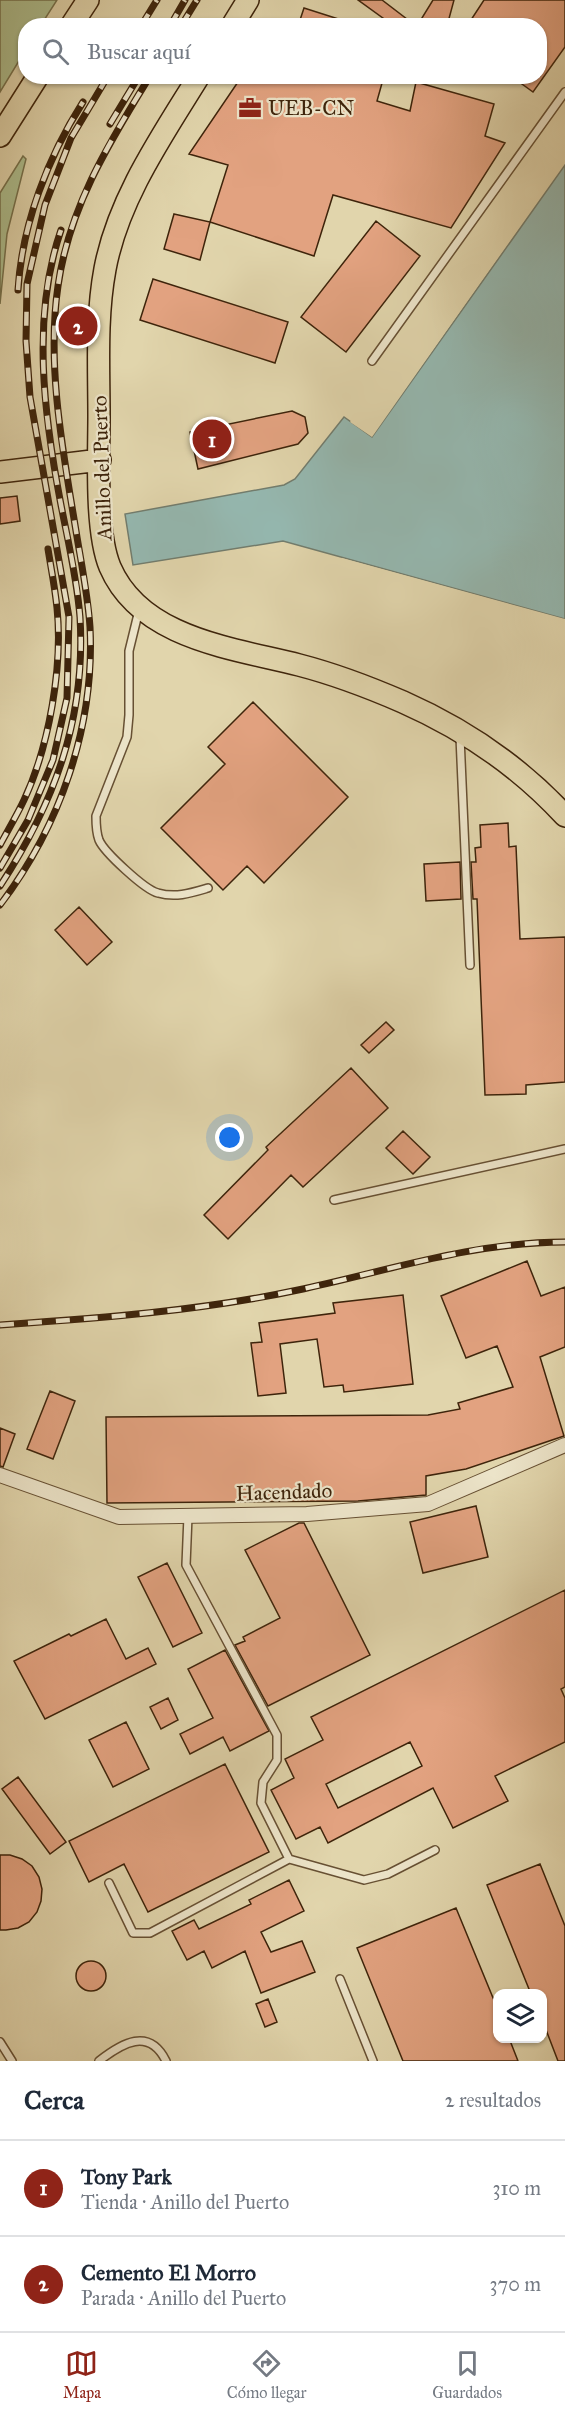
<!DOCTYPE html>
<html lang="es">
<head>
<meta charset="utf-8">
<style>
  body { margin:0; font-family:"IM FELL Great Primer",serif; background:#f6f6f7; color:#1f2937 }
  .controls { position:absolute; right:18px; bottom:18px; display:grid; overflow:hidden; border-radius:12px; box-shadow:0 2px 4px #0004 }
  .controls button { width:54px; height:54px; display:grid; place-items:center; padding:0; border:0; border-bottom:2px solid #e0e1e3; background:#fff; color:#1f2937; font:30px sans-serif }
  .you { position:absolute; left:230px; top:1138px; width:21px; height:21px; margin:-15px; border:4px solid #fff; border-radius:50%; background:#1a73e8; box-shadow:0 0 0 9px #1a73e833 }
  .badge { display:grid; place-items:center; width:39px; height:39px; border-radius:50%; background:#8f2418; color:#fff; font-size:20px; font-weight:700 }
  .pin { position:absolute; translate:-50% -50%; border:3px solid #fff; box-shadow:0 2px 6px #0006 }
  .list { margin:0; padding:0; list-style:none }
  h2 { display:flex; justify-content:space-between; align-items:center; height:78px; margin:0; padding:0 24px; font-size:26px }
  h2 small { font-size:20px; font-weight:400; color:#747a83 }
  .list li { display:grid; grid-template-columns:39px 1fr auto; gap:18px; align-items:center; box-sizing:border-box; height:96px; padding:0 24px; border-top:2px solid #e0e1e3 }
  .list b { display:block; font-size:22px; white-space:nowrap }
  .list p { margin:0; font-size:20px; white-space:nowrap; color:#747a83 }
  .list em { font-size:20px; font-style:normal; color:#747a83 }
  .icon { flex:none; width:33px; height:33px; fill:none; stroke:currentColor; stroke-width:2; stroke-linecap:round; stroke-linejoin:round }
  .map { position:relative; flex:none; width:565px; height:2061px; overflow:hidden }
  .search { position:absolute; background:#fff; box-shadow:0 2px 4px #0004; left:18px; right:18px; top:18px; height:66px; display:flex; align-items:center; gap:15px; box-sizing:border-box; padding:0 21px; border-radius:24px; color:#747a83; font-size:22px }
  .sheet { height:270px; background:#fff }
  nav { display:flex; justify-content:space-around; align-items:center; box-sizing:border-box; height:84px; border-top:2px solid #e0e1e3; background:#fff; font-size:16px; color:#747a83 }
  nav a { display:grid; justify-items:center; gap:3px }
  nav .on { color:#8f2418 }
  .map>svg:first-child { display:block }
  .green { fill:#adbe8e; stroke:#76714c; stroke-width:1.5 }
  .water { fill:#95b8b0; stroke:#727d6e; stroke-width:1.5 }
  .pier { fill:#e1d5ac }
  .building { fill:#e2a280; stroke:#3e240b; stroke-width:1.5; fill-rule:evenodd }
  .lines { fill:none; stroke-linecap:round; stroke-linejoin:round }
  .lane-casing { stroke:#675033; stroke-width:10 }
  .street-casing { stroke:#675033; stroke-width:16 }
  .primary-casing { stroke:#3e240b; stroke-width:24 }
  .lane { stroke:#ece4c9; stroke-width:7 }
  .street { stroke:#ece4c9; stroke-width:14 }
  .primary { stroke:#e1d5ac; stroke-width:21 }
  .rail-casing { stroke:#3e240b; stroke-width:7 }
  .rail { stroke:#ece4c9; stroke-width:4.5; stroke-dasharray:14; stroke-linecap:butt }
  .labels { text-anchor:middle; dominant-baseline:central; stroke-width:4.5; stroke-linejoin:round; paint-order:stroke }
  .poi-label { font-size:21px; fill:#3e240b; stroke:#ece4c9; text-anchor:start }
  .street-label { font-size:21px; fill:#3e240b; stroke:#ece4c9 }
</style>
</head>
<body>
<div class="map">
<svg width="565" height="2061" viewBox="0 0 565 2061">
  <rect width="100%" height="100%" fill="#e1d5ac"/>
  <filter id="stains"><feTurbulence type="fractalNoise" baseFrequency=".00333" numOctaves="4"/><feColorMatrix values="0 0 0 0 .2 0 0 0 0 .09 0 0 0 0 .02 0 0 0 .5 -.17"/></filter>
  <radialGradient id="worn" r=".72"><stop offset=".6" stop-color="#630" stop-opacity="0"/><stop offset="1" stop-color="#630" stop-opacity=".3"/></radialGradient>
  <path class="green" d="M 0,0 L 57,0 L 41,25 L 26,26 L 25,51 L 0,92 Z
    M 23,156 L 26,159 L 7,234 L 0,304 L 0,193 Z"/>
  <path class="water" d="M 565,165 L 565,619 L 283,541 L 133,565 L 125,514 L 284,485 L 295,479 L 344,417 L 372,437 Z"/>
  <path class="pier" d="M 565,162 L 372,437 L 350,422 L 352,419 L 371,433 Z
    M 342,558 L 565,619 L 565,622 L 341,561 Z"/>
  <path class="building" d="M 358,0 L 382,0 L 416,26 L 394,26 Z
    M 433,0 L 454,0 L 447,26 L 417,26 Z
    M 484,0 L 565,0 L 565,47 L 533,92 L 511,76 L 540,76 L 540,26 L 467,26 Z
    M 304,8 L 351,23 L 350,26 L 298,26 Z
    M 242,76 L 384,76 L 377,101 L 410,111 L 416,82 L 494,104 L 485,136 L 505,143 L 451,228 L 333,195 L 314,256 L 210,222 L 228,165 L 189,154 Z
    M 174,214 L 210,222 L 200,260 L 164,249 Z
    M 376,221 L 420,256 L 346,352 L 301,317 Z
    M 153,279 L 288,322 L 275,363 L 140,320 Z
    M 292,411 L 305,417 L 308,433 L 298,444 L 198,469 L 190,432 Z
    M 17,496 L 20,521 L 0,524 L 0,498 Z
    M 253,702 L 348,797 L 264,883 L 247,866 L 223,890 L 161,828 L 225,764 L 208,747 Z
    M 508,823 L 509,847 L 516,846 L 520,939 L 565,937 L 565,1082 L 526,1085 L 526,1094 L 485,1095 L 477,899 L 473,899 L 471,862 L 476,862 L 475,848 L 481,847 L 480,825 Z
    M 460,862 L 461,899 L 426,901 L 424,864 Z
    M 79,907 L 112,942 L 87,965 L 55,930 Z
    M 386,1022 L 394,1030 L 369,1053 L 361,1045 Z
    M 351,1068 L 388,1108 L 303,1187 L 291,1175 L 228,1239 L 204,1215 L 268,1150 L 266,1147 Z
    M 403,1131 L 430,1157 L 413,1174 L 386,1148 Z
    M 527,1261 L 541,1296 L 565,1287 L 565,1347 L 540,1357 L 564,1436 L 466,1469 L 426,1476 L 426,1495 L 358,1501 L 107,1503 L 106,1417 L 428,1415 L 460,1409 L 458,1403 L 513,1387 L 497,1346 L 466,1358 L 441,1296 Z
    M 403,1295 L 413,1384 L 344,1392 L 343,1385 L 324,1387 L 317,1339 L 280,1344 L 286,1393 L 258,1396 L 251,1343 L 262,1342 L 259,1323 L 335,1313 L 333,1303 Z
    M 50,1391 L 75,1401 L 53,1459 L 27,1449 Z
    M 0,1428 L 15,1434 L 3,1467 L 0,1466 Z
    M 476,1506 L 488,1557 L 423,1573 L 410,1522 Z
    M 299,1523 L 304,1523 L 370,1655 L 268,1706 L 235,1645 L 245,1641 L 243,1637 L 280,1618 L 245,1550 Z
    M 167,1563 L 202,1633 L 173,1647 L 138,1577 Z
    M 565,1590 L 565,1687 L 561,1689 L 565,1698 L 565,1742 L 495,1776 L 508,1801 L 453,1828 L 433,1788 L 328,1843 L 320,1827 L 296,1839 L 271,1790 L 294,1778 L 285,1759 L 323,1740 L 311,1717 ZM 410,1742 L 422,1766 L 338,1808 L 326,1784 Z
    M 106,1619 L 126,1659 L 148,1648 L 156,1664 L 45,1719 L 14,1661 L 69,1634 L 71,1636 Z
    M 225,1650 L 269,1731 L 230,1751 L 223,1737 L 190,1754 L 180,1734 L 213,1718 L 188,1669 Z
    M 168,1698 L 178,1720 L 161,1729 L 150,1707 Z
    M 126,1722 L 149,1769 L 113,1787 L 89,1740 Z
    M 225,1764 L 269,1852 L 148,1912 L 124,1864 L 89,1882 L 69,1841 Z
    M 18,1777 L 66,1842 L 50,1854 L 2,1789 Z
    M 0,1855 L 10,1855 L 22,1859 L 32,1866 L 39,1877 L 42,1889 L 41,1901 L 37,1912 L 29,1922 L 18,1928 L 6,1930 L 0,1930 Z
    M 540,1864 L 565,1926 L 565,2061 L 558,2061 L 543,2022 L 543,1994 L 531,1994 L 487,1885 Z
    M 289,1880 L 304,1911 L 261,1932 L 271,1952 L 302,1941 L 315,1972 L 261,1993 L 245,1951 L 212,1968 L 204,1951 L 187,1960 L 172,1931 L 194,1920 L 199,1929 L 251,1904 L 249,1900 Z
    M 456,1908 L 498,2010 L 498,2038 L 509,2038 L 518,2061 L 403,2061 L 357,1948 Z
    M76 1976a15 15 0 1 1 30 0a15 15 0 1 1-30 0Z
    M 268,1999 L 277,2022 L 265,2027 L 256,2004 Z"/>
  <g class="lines">
    <g class="lane-casing">
      <path id="lane" d="M 372,361 L 565,92
        M 139,610 L 129,651 L 129,715 L 127,737 L 96,816 C 96,824 96,832 99,840 C 104,852 145,890 158,893 C 176,898 191,893 208,888
        M 460,737 L 470,965
        M 334,1200 L 565,1149
        M 188,1516 L 186,1565 L 277,1735 L 277,1760 L 263,1782 L 261,1803 L 289,1859 L 364,1880 L 388,1874 L 435,1850
        M 109,1883 L 133,1933 L 150,1933 L 289,1859
        M 340,1979 L 373,2061
        M 0,2042 L 12,2061
        M 99,2061 C 122,2043 149,2027 166,2061"/>
    </g>
    <g class="street-casing">
      <path id="street" d="M 0,1475 L 119,1517 L 307,1514 L 428,1504 L 565,1445"/>
    </g>
    <g class="primary-casing">
      <path id="primary" d="M 71,26 L 88,0
        M 232,26 L 248,0
        M 199,76 C 162,136 118,199 105,269 C 96,317 99,367 99,416 C 99,456 95,531 110,567 C 141,639 233,648 299,665 C 330,673 373,689 403,702 C 464,729 519,766 565,816
        M 0,136 L 38,76
        M 0,472 L 100,460"/>
    </g>
    <use href="#lane" class="lane"/>
    <use href="#street" class="street"/>
    <use href="#primary" class="primary"/>
    <g class="rail-casing">
      <path id="rail" d="M 141,26 L 157,0
        M 170,26 L 185,0
        M 181,26 L 197,0
        M 110,124 L 139,76
        M 18,290 C 22,224 48,157 83,102
        M 0,845 C 8,830 17,815 24,800 C 49,747 63,666 57,608 C 55,588 51,568 48,549
        M 0,868 L 28,820 L 53,760 L 67,698 L 69,617 L 30,397 L 26,341 L 27,284 L 45,205 L 71,138 L 108,76
        M 0,886 C 55,802 86,718 80,617 C 77,579 68,541 61,505 C 44,416 31,317 61,230
        M 0,905 C 60,826 95,727 90,627 C 88,597 82,567 77,537 C 64,457 46,367 58,286 C 69,207 109,143 150,76
        M 0,1325 C 100,1318 200,1311 298,1290 C 387,1271 473,1242 565,1242"/>
    </g>
    <use href="#rail" class="rail"/>
  </g>
  <defs>
    <g id="office-bare" transform="scale(1.8)"><path d="M-6-3h4V-5.5h4V-3h4V5H-6ZM-1-4.5V-3h2v-1.5ZM-6 0V1H6V0Z" fill="#8f2418" stroke="#ece4c9" stroke-width="2.5" paint-order="stroke"/></g>
  </defs>
  <g fill-rule="evenodd">
    <use href="#office-bare" x="250" y="108"/>
  </g>
  <g class="labels">
    <g class="poi-label">
      <text x="268" y="108">UEB-CN</text>
    </g>
    <g class="street-label">
      <text transform="translate(102 468) rotate(-92)">Anillo del Puerto</text>
      <text transform="translate(284 1492) rotate(-2)">Hacendado</text>
    </g>
  </g>
  <rect width="100%" height="100%" filter="url(#stains)"/>
  <rect width="100%" height="100%" fill="url(#worn)"/>
</svg>
<div class="controls">
<button><svg class="icon" aria-label="layers" viewBox="0 0 24 24"><path d="M12 4l9 5-9 5-9-5zM3 14l9 5 9-5"/></svg></button>
</div>
<div class="you"></div>
<div class="pin badge" style="left:212px;top:439px">1</div>
<div class="pin badge" style="left:78px;top:326px">2</div>
<div class="search"><svg class="icon" aria-label="search" viewBox="0 0 24 24"><circle cx="10" cy="10" r="6"/><path d="M15 15l6 6"/></svg>Buscar aquí</div>
</div>
<section class="sheet">
<h2>Cerca<small>2 resultados</small></h2>
<ul class="list">
<li><span class="badge">1</span><div><b>Tony Park</b><p>Tienda · Anillo del Puerto</p></div><em>310 m</em></li>
<li><span class="badge">2</span><div><b>Cemento El Morro</b><p>Parada · Anillo del Puerto</p></div><em>370 m</em></li>
</ul>
</section>
<nav>
<a class="on"><svg class="icon" aria-label="map" viewBox="0 0 24 24"><path d="M3 6l6-2 6 2 6-2v14l-6 2-6-2-6 2zM9 4v14M15 6v14"/></svg>Mapa</a>
<a><svg class="icon" aria-label="directions" viewBox="0 0 24 24"><path d="M12 3l9 9-9 9-9-9zM9 14v-3h6M13 9l2 2-2 2"/></svg>Cómo llegar</a>
<a><svg class="icon" aria-label="saved" viewBox="0 0 24 24"><path d="M7 4h10v16l-5-4-5 4z"/></svg>Guardados</a>
</nav>
</body>
</html>
